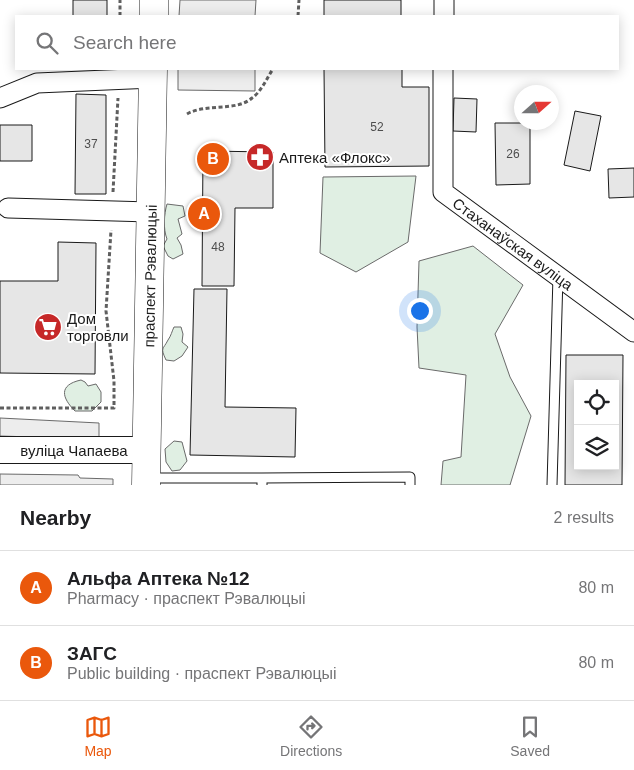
<!DOCTYPE html>
<html lang="en">
<head>
<meta charset="utf-8">
<style>
  body { margin:0; font-family:Helvetica,sans-serif; background:#f6f6f6; color:#202124 }
  .controls { position:absolute; right:15px; bottom:15px; display:grid; overflow:hidden; border-radius:0px; box-shadow:0 2px 12px #0003 }
  .controls button { width:45px; height:45px; display:grid; place-items:center; padding:0; border:0; border-bottom:1px solid #e0e0e0; background:#fff; color:#202124; font:25px sans-serif }
  .compass { position:absolute; left:514px; top:85px; width:45px; height:45px; border-radius:50%; background:#fff; box-shadow:0 2px 12px #0003; rotate:69deg }
  .you { position:absolute; left:419px; top:310px; width:18px; height:18px; margin:-12px; border:4px solid #fff; border-radius:50%; background:#1a73e8; box-shadow:0 0 0 8px #1a73e833 }
  .badge { display:grid; place-items:center; width:32px; height:32px; border-radius:50%; background:#ea580c; color:#fff; font-size:16px; font-weight:700 }
  .pin { position:absolute; translate:-50% -50%; border:2px solid #fff; box-shadow:0 1px 5px #0006 }
  .list { margin:0; padding:0; list-style:none }
  h2 { display:flex; justify-content:space-between; align-items:center; height:65px; margin:0; padding:0 20px; font-size:21px }
  h2 small { font-size:16px; font-weight:400; color:#757577 }
  .list li { display:grid; grid-template-columns:32px 1fr auto; gap:15px; align-items:center; box-sizing:border-box; height:75px; padding:0 20px; border-top:1px solid #e0e0e0 }
  .list b { display:block; font-size:19px; white-space:nowrap }
  .list p { margin:0; font-size:16px; white-space:nowrap; color:#757577 }
  .list em { font-size:16px; font-style:normal; color:#757577 }
  .icon { flex:none; width:28px; height:28px; fill:none; stroke:currentColor; stroke-width:2; stroke-linecap:round; stroke-linejoin:round }
  .map { position:relative; flex:none; width:634px; height:485px; overflow:hidden }
  .search { position:absolute; background:#fff; box-shadow:0 2px 12px #0003; left:15px; right:15px; top:15px; height:55px; display:flex; align-items:center; gap:12px; box-sizing:border-box; padding:0 18px; border-radius:0px; color:#757577; font-size:19px }
  .sheet { height:215px; background:#fff }
  nav { display:flex; justify-content:space-around; align-items:center; box-sizing:border-box; height:70px; border-top:1px solid #e0e0e0; background:#fff; font-size:14px; color:#757577 }
  nav a { display:grid; justify-items:center; gap:2px }
  nav .on { color:#ea580c }
  .map>svg:first-child { display:block }
  .green { fill:#e0efe3; stroke:#6a6a6a }
  .parking { fill:#ededed; stroke:#6a6a6a }
  .building { fill:#e6e6e6; stroke:#1a1a1a; fill-rule:evenodd }
  .lines { fill:none; stroke-linecap:round; stroke-linejoin:round }
  .lane-casing { stroke:#1a1a1a; stroke-width:11 }
  .street-casing { stroke:#1a1a1a; stroke-width:21 }
  .secondary-casing { stroke:#1a1a1a; stroke-width:28 }
  .primary-casing { stroke:#1a1a1a; stroke-width:29 }
  .path { stroke:#5f5f5f; stroke-width:3; stroke-dasharray:4 2.5; stroke-linecap:butt }
  .lane { stroke:#fff; stroke-width:9 }
  .street { stroke:#fff; stroke-width:19 }
  .secondary { stroke:#fff; stroke-width:26 }
  .primary { stroke:#fff; stroke-width:28 }
  .labels { text-anchor:middle; dominant-baseline:central; stroke-width:4; stroke-linejoin:round; paint-order:stroke }
  .number-label { font-size:12px; fill:#4d4d4d }
  .poi-label { font-size:15px; fill:#1a1a1a; stroke:#fff; text-anchor:start }
  .street-label { font-size:15px; fill:#1a1a1a; stroke:#fff }
</style>
</head>
<body>
<div class="map">
<svg width="634" height="485" viewBox="0 0 634 485">
  <rect width="100%" height="100%" fill="#fff"/>
  <path class="green" d="M 416,176 L 408,242 L 356,272 L 320,253 L 323,177 Z
    M 167,204 L 183,206 L 185,216 L 178,219 L 182,234 L 177,238 L 181,245 L 183,254 L 173,259 L 168,256 L 163,246 L 167,239 C 163,229 164,214 167,204 Z
    M 473,246 L 523,285 L 495,334 L 510,377 L 531,416 L 510,485 L 441,485 L 443,461 L 461,457 L 466,375 L 419,368 L 417,327 L 419,261 Z
    M 174,327 L 181,327 L 183,334 L 182,342 L 188,347 L 182,356 L 174,361 L 166,360 C 160,347 163,350 168,340 C 171,336 172,331 174,327 Z
    M 81,380 L 85,382 L 88,386 L 96,384 L 101,392 L 101,402 L 92,411 L 75,411 C 62,398 58,385 81,380 Z
    M 174,441 L 182,442 L 187,461 L 180,470 L 172,471 L 166,462 L 165,449 Z"/>
  <path class="parking" d="M 180,0 L 256,0 L 255,16 L 179,16 Z
    M 178,69 L 255,69 L 255,91 L 178,90 Z
    M 0,418 L 99,423 L 99,439 L 0,436 Z
    M 0,474 L 78,475 L 80,478 L 113,479 L 113,485 L 0,485 Z"/>
  <path class="building" d="M 73,0 L 107,0 L 107,16 L 73,16 Z
    M 324,0 L 401,0 L 401,16 L 324,16 Z
    M 324,69 L 402,69 L 402,87 L 429,87 L 429,166 L 325,167 Z
    M 76,94 L 106,95 L 106,194 L 75,194 Z
    M 454,98 L 477,99 L 476,132 L 453,131 Z
    M 575,111 L 601,116 L 590,171 L 564,165 Z
    M 495,123 L 530,123 L 530,184 L 496,185 Z
    M 0,125 L 32,125 L 32,161 L 0,161 Z
    M 203,151 L 273,152 L 273,208 L 235,208 L 234,286 L 202,286 Z
    M 634,168 L 634,197 L 609,198 L 608,169 Z
    M 58,242 L 96,243 L 95,374 L 0,373 L 0,281 L 58,281 Z
    M 194,289 L 227,289 L 225,407 L 296,408 L 295,457 L 190,455 Z
    M 566,355 L 623,355 L 622,485 L 565,485 ZM 578,384 L 615,384 L 615,466 L 578,466 Z"/>
  <g class="lines">
    <g class="lane-casing">
      <path id="lane" d="M 150,478 L 262,478 L 262,485
        M 262,478 L 410,477 L 410,485
        M 552,485 L 558,276"/>
    </g>
    <g class="street-casing">
      <g id="street">
        <path d="M 444,16 L 444,0"/>
        <path id="s1" d="M 443,69 L 443,192 L 634,332"/>
        <path d="M 0,98 L 37,83 L 153,78"/>
        <path d="M 8,208 L 150,212"/>
      </g>
    </g>
    <g class="secondary-casing">
      <g id="secondary">
        <path id="s2" d="M 0,450 L 146,450"/>
      </g>
    </g>
    <g class="primary-casing">
      <g id="primary">
        <path d="M 154,16 L 154,0"/>
        <path id="s3" d="M 146,485 L 153,69"/>
      </g>
    </g>
    <path class="path" d="M 120,16 L 120,0
      M 298,16 L 299,0
      M 187,114 C 206,103 236,112 252,98 C 261,92 267,78 273,69
      M 113,192 L 118,98
      M 0,408 L 114,408 L 114,381 L 106,311 L 111,230"/>
    <use href="#lane" class="lane"/>
    <use href="#street" class="street"/>
    <use href="#secondary" class="secondary"/>
    <use href="#primary" class="primary"/>
  </g>
  <defs>
    <g id="pharmacy-disc" transform="scale(1.4375)"><circle r="9.5" fill="#c62828" stroke="#fff"/><path d="M-2-6h4v4h4v4h-4v4h-4v-4h-4v-4h4Z" fill="#fff"/></g>
    <g id="supermarket-disc" transform="scale(1.4375)"><circle r="9.5" fill="#c62828" stroke="#fff"/><path d="M-6-5.5h2.5l.6 2H6L4.5 2H-2.5L-4.4-4H-6ZM-1.5 3.2a1.3 1.3 0 1 0 .1 0ZM3 3.2a1.3 1.3 0 1 0 .1 0Z" fill="#fff"/></g>
  </defs>
  <g fill-rule="evenodd">
    <use href="#pharmacy-disc" x="260" y="157"/>
    <use href="#supermarket-disc" x="48" y="327"/>
  </g>
  <g class="labels">
    <g class="number-label">
      <text x="377" y="127">52</text>
      <text x="91" y="144">37</text>
      <text x="513" y="154">26</text>
      <text x="218" y="247">48</text>
    </g>
    <g class="poi-label">
      <text x="279" y="157">Аптека «Флокс»</text>
      <text x="67" y="318">Дом<tspan x="67" dy="17">торговли</tspan></text>
    </g>
    <g class="street-label">
      <text stroke="none"><textPath href="#s1" startOffset="210">Стаханаўская вуліца</textPath></text>
      <text stroke="none"><textPath href="#s3" startOffset="209">праспект Рэвалюцыі</textPath></text>
      <text stroke="none"><textPath href="#s2" startOffset="74">вуліца Чапаева</textPath></text>
    </g>
  </g>
</svg>
<div class="controls">
<button><svg class="icon" aria-label="locate" viewBox="0 0 24 24"><circle cx="12" cy="12" r="6"/><path d="M12 2v4M12 18v4M2 12h4M18 12h4"/></svg></button>
<button><svg class="icon" aria-label="layers" viewBox="0 0 24 24"><path d="M12 4l9 5-9 5-9-5zM3 14l9 5 9-5"/></svg></button>
</div>
<svg class="compass" viewBox="-18 -18 36 36"><path d="M0-13l5 13h-10z" fill="#e53935"/><path d="M0 13l5-13h-10z" fill="#757577"/></svg>
<div class="you"></div>
<div class="pin badge" style="left:204px;top:214px">A</div>
<div class="pin badge" style="left:213px;top:159px">B</div>
<div class="search"><svg class="icon" aria-label="search" viewBox="0 0 24 24"><circle cx="10" cy="10" r="6"/><path d="M15 15l6 6"/></svg>Search here</div>
</div>
<section class="sheet">
<h2>Nearby<small>2 results</small></h2>
<ul class="list">
<li><span class="badge">A</span><div><b>Альфа Аптека №12</b><p>Pharmacy · праспект Рэвалюцыі</p></div><em>80 m</em></li>
<li><span class="badge">B</span><div><b>ЗАГС</b><p>Public building · праспект Рэвалюцыі</p></div><em>80 m</em></li>
</ul>
</section>
<nav>
<a class="on"><svg class="icon" aria-label="map" viewBox="0 0 24 24"><path d="M3 6l6-2 6 2 6-2v14l-6 2-6-2-6 2zM9 4v14M15 6v14"/></svg>Map</a>
<a><svg class="icon" aria-label="directions" viewBox="0 0 24 24"><path d="M12 3l9 9-9 9-9-9zM9 14v-3h6M13 9l2 2-2 2"/></svg>Directions</a>
<a><svg class="icon" aria-label="saved" viewBox="0 0 24 24"><path d="M7 4h10v16l-5-4-5 4z"/></svg>Saved</a>
</nav>
</body>
</html>
